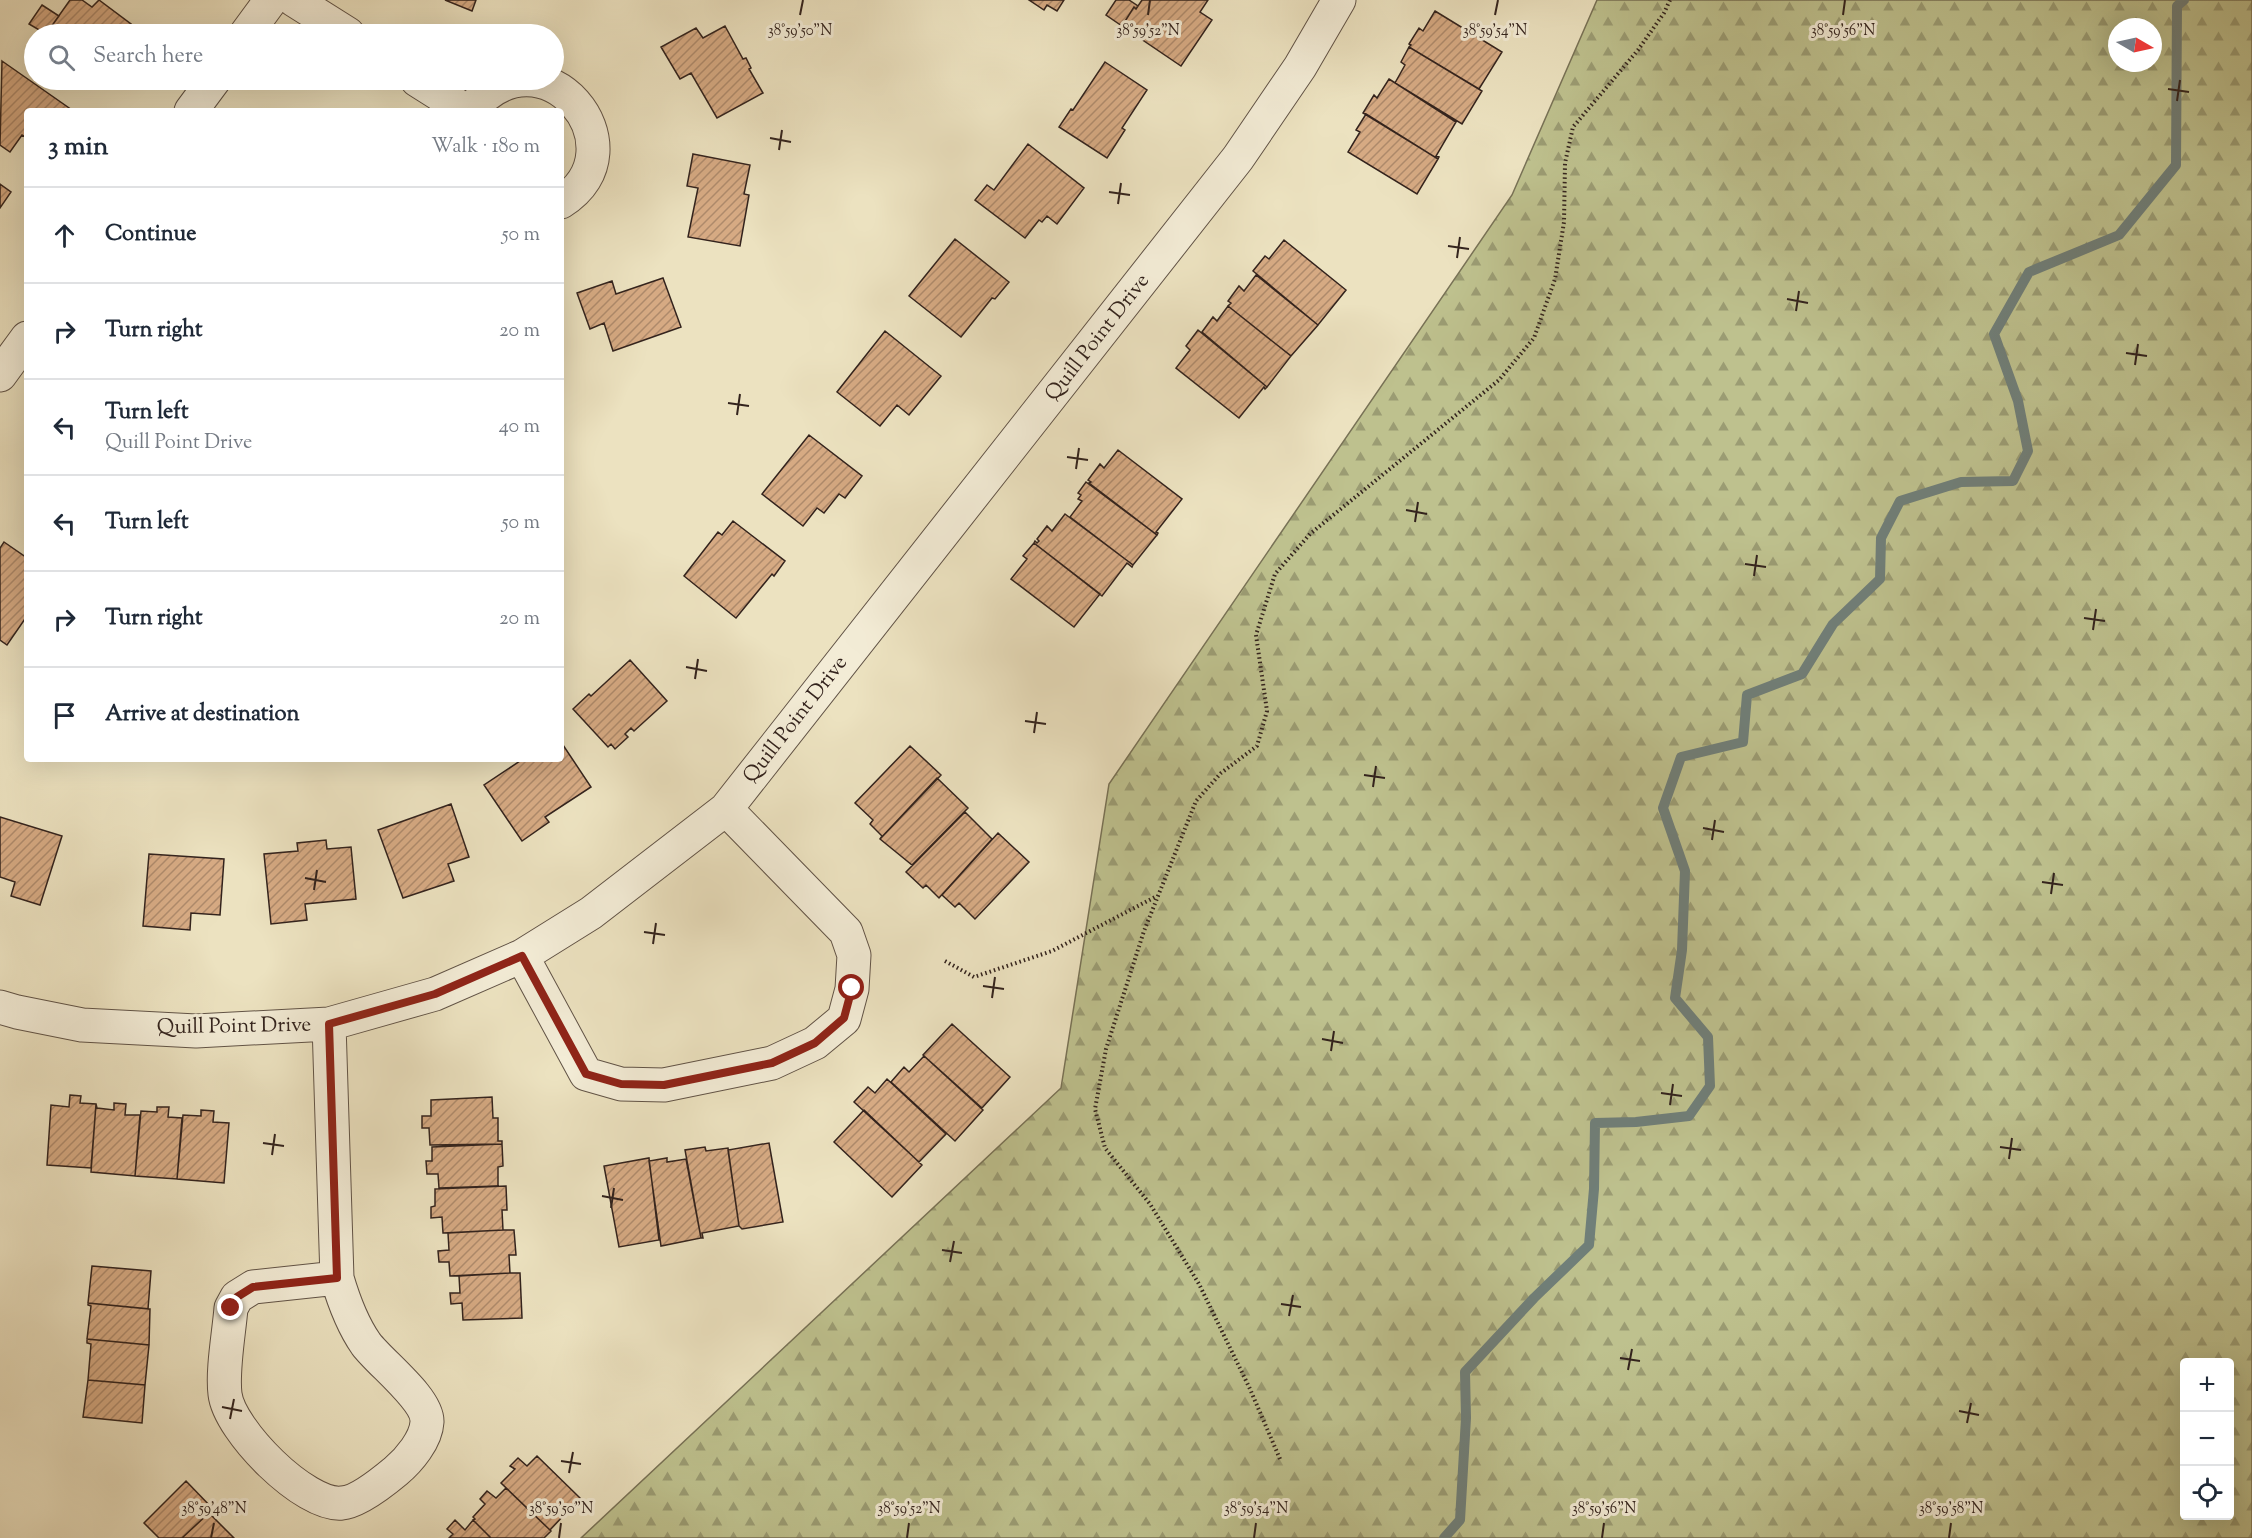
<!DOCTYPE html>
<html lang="en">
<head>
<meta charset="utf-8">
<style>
  body { margin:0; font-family:"Sorts Mill Goudy",serif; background:#f2f2f3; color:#1f2937 }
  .controls { position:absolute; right:18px; bottom:18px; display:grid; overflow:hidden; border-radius:6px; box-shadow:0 6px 24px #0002 }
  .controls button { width:54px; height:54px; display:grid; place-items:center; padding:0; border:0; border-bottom:2px solid #e0e1e3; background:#fff; color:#1f2937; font:30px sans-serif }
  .compass { position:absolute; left:2108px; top:18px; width:54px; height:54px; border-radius:50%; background:#fff; box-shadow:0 6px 24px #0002; rotate:99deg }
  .stop { position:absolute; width:18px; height:18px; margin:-14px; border:4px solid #8f2418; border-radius:50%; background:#fff }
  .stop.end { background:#8f2418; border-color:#fff; box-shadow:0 2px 6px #0008 }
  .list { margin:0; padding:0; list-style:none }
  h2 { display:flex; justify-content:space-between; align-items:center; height:78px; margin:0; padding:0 24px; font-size:26px }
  h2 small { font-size:20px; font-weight:400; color:#747a83 }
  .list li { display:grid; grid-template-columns:39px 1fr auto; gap:18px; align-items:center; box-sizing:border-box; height:96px; padding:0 24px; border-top:2px solid #e0e1e3 }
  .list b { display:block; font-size:22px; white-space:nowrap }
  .list p { margin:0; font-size:20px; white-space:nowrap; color:#747a83 }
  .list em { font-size:20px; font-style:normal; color:#747a83 }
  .icon { flex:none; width:33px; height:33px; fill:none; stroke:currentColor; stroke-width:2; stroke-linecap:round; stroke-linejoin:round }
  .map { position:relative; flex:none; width:2252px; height:1538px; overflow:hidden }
  .search { position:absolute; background:#fff; box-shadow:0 6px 24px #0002; left:24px; top:24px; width:540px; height:66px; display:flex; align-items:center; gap:15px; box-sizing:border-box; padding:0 21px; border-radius:33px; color:#747a83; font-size:22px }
  .panel { position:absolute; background:#fff; box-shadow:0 6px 24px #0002; left:24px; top:108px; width:540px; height:654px; border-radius:6px }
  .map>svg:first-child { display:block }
  .forest { fill:url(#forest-firs); stroke:#787256; stroke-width:1.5; fill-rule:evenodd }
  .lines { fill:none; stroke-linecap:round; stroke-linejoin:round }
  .stream { stroke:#707f79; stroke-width:10 }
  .building { fill:url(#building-hatch); stroke:#33231d; stroke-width:1.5 }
  .minor-casing { stroke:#615346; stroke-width:35 }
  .path { stroke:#33231d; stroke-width:4; stroke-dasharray:1.5 3; stroke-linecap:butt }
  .minor { stroke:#f3ecd6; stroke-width:33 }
  .route { stroke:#8f2418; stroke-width:8 }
  .ticks { fill:none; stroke:#33231d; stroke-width:2 }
  .labels { text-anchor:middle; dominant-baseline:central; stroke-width:6; stroke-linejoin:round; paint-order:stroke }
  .street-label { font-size:21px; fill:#33231d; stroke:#f3ecd6 }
  .ticks-label { font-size:15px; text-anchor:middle; fill:#33231d; stroke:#f3ecd6; stroke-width:6; stroke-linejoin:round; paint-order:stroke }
</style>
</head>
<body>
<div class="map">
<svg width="2252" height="1538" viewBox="0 0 2252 1538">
  <defs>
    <pattern id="forest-firs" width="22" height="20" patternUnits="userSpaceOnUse" patternTransform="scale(1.5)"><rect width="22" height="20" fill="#bec18e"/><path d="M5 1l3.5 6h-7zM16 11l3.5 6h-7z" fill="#9b9c73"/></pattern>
    <pattern id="building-hatch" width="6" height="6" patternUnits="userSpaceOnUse" patternTransform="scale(1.5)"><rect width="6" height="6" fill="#d6aa83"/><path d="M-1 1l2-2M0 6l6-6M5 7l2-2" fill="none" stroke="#ae8a6b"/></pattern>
  </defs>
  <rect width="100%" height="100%" fill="#ece2c0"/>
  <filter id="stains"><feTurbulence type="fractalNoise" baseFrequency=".00333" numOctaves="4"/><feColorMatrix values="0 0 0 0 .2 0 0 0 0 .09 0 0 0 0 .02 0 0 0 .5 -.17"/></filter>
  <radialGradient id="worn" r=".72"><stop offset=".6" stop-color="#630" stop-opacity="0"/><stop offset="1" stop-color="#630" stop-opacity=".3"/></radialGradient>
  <path class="forest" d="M 1597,0 L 2252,0 L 2252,1538 L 581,1538 L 1061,1088 L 1109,784 L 1512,195 ZM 2117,27 L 2153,27 L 2153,63 L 2117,63 ZM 2184,1362 L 2230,1362 L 2230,1516 L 2184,1516 Z"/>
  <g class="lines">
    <path class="stream" d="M 1444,1538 L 1460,1520 L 1466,1418 L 1465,1372 L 1534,1298 L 1589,1245 L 1594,1189 L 1595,1123 L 1636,1122 L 1689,1116 L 1710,1086 L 1708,1037 L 1675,998 L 1682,950 L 1685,871 L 1663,808 L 1681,757 L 1743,742 L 1747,695 L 1802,674 L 1833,624 L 1880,579 L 1881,538 L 1900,501 L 1961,482 L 2013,481 L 2028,451 L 2018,401 L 1994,334 L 2029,272 L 2119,235 L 2176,165 L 2177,6 L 2184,0"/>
  </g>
  <path class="building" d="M 70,0 L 82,0 L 92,7 L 99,0 L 131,24 L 124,34 L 46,34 Z
    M 445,0 L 476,0 L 472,11 Z
    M 1029,0 L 1064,0 L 1057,11 L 1047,5 L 1044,10 Z
    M 1116,0 L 1129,0 L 1138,6 L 1136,9 L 1134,7 L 1122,26 L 1106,15 Z
    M 1142,0 L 1208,0 L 1200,12 L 1212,20 L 1181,66 L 1122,26 L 1134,7 L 1136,9 Z
    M 42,5 L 59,16 L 46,34 L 29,24 Z
    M 1435,11 L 1502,52 L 1479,89 L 1409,47 L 1411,45 L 1409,44 L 1419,28 L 1423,31 Z
    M 725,26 L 743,59 L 746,58 L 751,68 L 749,69 L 763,93 L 717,118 L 691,73 L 680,79 L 661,47 L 696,28 L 703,38 Z
    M 1409,47 L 1482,91 L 1462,124 L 1395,83 L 1405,65 L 1401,62 Z
    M 2,61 L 72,110 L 27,111 L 27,138 L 22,135 L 10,152 L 0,145 Z
    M 1105,62 L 1147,90 L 1122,128 L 1125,130 L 1107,158 L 1059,127 L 1071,109 L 1073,110 Z
    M 1389,79 L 1456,122 L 1436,156 L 1439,157 L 1438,159 L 1363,113 L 1374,95 L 1377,98 Z
    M 1366,114 L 1438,159 L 1417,194 L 1348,152 L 1360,132 L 1356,130 Z
    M 1028,144 L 1084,188 L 1057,224 L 1047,216 L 1042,222 L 1039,220 L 1025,238 L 975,200 L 987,185 L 994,190 Z
    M 693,154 L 750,165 L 744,194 L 749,195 L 740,246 L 688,237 L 698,188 L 687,186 Z
    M 0,184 L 11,192 L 0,208 Z
    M 955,239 L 1009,282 L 995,299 L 992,298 L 961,337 L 909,296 Z
    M 1284,240 L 1346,290 L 1318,325 L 1253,271 L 1265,256 L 1269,259 Z
    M 1256,275 L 1318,325 L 1291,356 L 1228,306 L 1231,303 L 1228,301 L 1239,286 L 1244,291 Z
    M 663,278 L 681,327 L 613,351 L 604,323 L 590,329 L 577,293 L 612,281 L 616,294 Z
    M 1228,306 L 1291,356 L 1267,387 L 1202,332 L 1213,317 L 1217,321 Z
    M 1198,330 L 1267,387 L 1265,389 L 1264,387 L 1239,418 L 1176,368 L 1190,350 L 1186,346 Z
    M 885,331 L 941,376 L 909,415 L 897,405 L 880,426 L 837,392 Z
    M 809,435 L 862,476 L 845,498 L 839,494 L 824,513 L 817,508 L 803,526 L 762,494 Z
    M 1118,450 L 1182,499 L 1156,532 L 1158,533 L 1157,535 L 1089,483 L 1091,482 L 1088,480 L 1100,464 L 1104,468 Z
    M 1086,482 L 1157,535 L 1133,565 L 1070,517 L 1082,501 L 1078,499 L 1081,495 L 1078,493 Z
    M 1065,514 L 1133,565 L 1132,567 L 1127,563 L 1102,596 L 1034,543 L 1035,541 L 1037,543 L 1039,541 L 1037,539 L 1047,526 L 1052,531 Z
    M 733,521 L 785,561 L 774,576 L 772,574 L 736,618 L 684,576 L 718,532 L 722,535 Z
    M 4,542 L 27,558 L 27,616 L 7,645 L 0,640 L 0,548 Z
    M 1034,543 L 1100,594 L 1074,627 L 1011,579 L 1027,559 L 1023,556 Z
    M 630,660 L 667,701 L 634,731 L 631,728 L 625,734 L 628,737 L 615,749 L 611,744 L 608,747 L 573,709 L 589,694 L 591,696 Z
    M 561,742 L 591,787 L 545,817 L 549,822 L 522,841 L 484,785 L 523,759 L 561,759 Z
    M 910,746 L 941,775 L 880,839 L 882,836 L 870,824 L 873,820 L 855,803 Z
    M 937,778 L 968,808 L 912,865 L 880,839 Z
    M 451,804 L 469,857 L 448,864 L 454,881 L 403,898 L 378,830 Z
    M 965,812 L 992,839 L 939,898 L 926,885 L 923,888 L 906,872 Z
    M 0,817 L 62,836 L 40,905 L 11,896 L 15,882 L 0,877 Z
    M 998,833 L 1029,862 L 975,919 L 959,903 L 955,907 L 942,895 Z
    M 326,840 L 327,849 L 351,847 L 356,899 L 305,904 L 307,920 L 271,924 L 264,854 L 298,851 L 297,843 Z
    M 149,854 L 224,859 L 220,915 L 191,913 L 190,930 L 143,926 Z
    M 952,1024 L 1010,1077 L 982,1108 L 923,1055 Z
    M 924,1056 L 983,1110 L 955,1141 L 891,1082 L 904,1067 L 909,1072 Z
    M 887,1079 L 946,1134 L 919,1162 L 854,1102 L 868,1087 L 875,1093 Z
    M 70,1095 L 81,1096 L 80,1103 L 96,1104 L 91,1168 L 47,1165 L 51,1105 L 69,1107 Z
    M 492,1097 L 493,1118 L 498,1118 L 498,1141 L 502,1141 L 502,1144 L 430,1145 L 429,1128 L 422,1128 L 422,1116 L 431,1116 L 431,1100 Z
    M 114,1103 L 126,1104 L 125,1115 L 140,1115 L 135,1176 L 91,1172 L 96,1104 L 97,1108 L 114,1110 Z
    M 157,1107 L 169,1107 L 168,1117 L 182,1118 L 177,1179 L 135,1176 L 141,1111 L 157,1112 Z
    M 201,1110 L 214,1111 L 213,1122 L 229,1123 L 224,1183 L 177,1179 L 183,1115 L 201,1116 Z
    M 864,1110 L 922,1165 L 892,1197 L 834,1142 Z
    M 769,1143 L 783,1222 L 742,1229 L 739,1226 L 728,1150 Z
    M 502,1144 L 503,1166 L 498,1167 L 498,1186 L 439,1188 L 438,1174 L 427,1174 L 426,1161 L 432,1161 L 432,1147 Z
    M 705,1147 L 706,1151 L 728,1148 L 739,1226 L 702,1233 L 703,1238 L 701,1238 L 685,1150 Z
    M 649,1158 L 659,1240 L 619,1247 L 604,1166 Z
    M 667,1158 L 667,1162 L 686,1159 L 701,1238 L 661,1246 L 649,1161 Z
    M 506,1186 L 507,1210 L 502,1210 L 503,1230 L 443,1233 L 442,1217 L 431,1218 L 431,1207 L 435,1206 L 435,1189 Z
    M 503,1230 L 514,1230 L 516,1255 L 509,1255 L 510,1273 L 450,1276 L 449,1262 L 439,1262 L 438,1251 L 449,1250 L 448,1233 Z
    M 92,1266 L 151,1271 L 148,1309 L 88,1303 Z
    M 510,1273 L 520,1273 L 522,1318 L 463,1320 L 462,1303 L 451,1304 L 450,1293 L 460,1293 L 459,1276 Z
    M 88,1303 L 150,1309 L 149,1345 L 87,1339 L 91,1306 L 88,1305 Z
    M 87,1339 L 149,1345 L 145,1385 L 88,1380 L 91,1344 L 87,1343 Z
    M 88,1380 L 145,1385 L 142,1423 L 83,1417 Z
    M 537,1456 L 580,1498 L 550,1530 L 501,1483 L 515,1469 L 510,1466 L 518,1458 L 527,1466 Z
    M 186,1481 L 213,1509 L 182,1538 L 159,1538 L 144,1523 Z
    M 506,1488 L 551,1531 L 544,1538 L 491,1538 L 473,1520 L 475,1519 L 473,1517 L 485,1504 L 480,1499 L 487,1491 L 496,1498 Z
    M 209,1513 L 234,1538 L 182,1538 Z
    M 455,1520 L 465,1530 L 473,1520 L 491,1538 L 449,1538 L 453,1534 L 447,1529 Z"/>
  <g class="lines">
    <g class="minor-casing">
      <path id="minor" d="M 294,0 L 348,34
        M 246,34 L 271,0
        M 417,80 L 466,111
        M 191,111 L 214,80
        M 470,111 C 543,21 646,149 561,202
        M 0,375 L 27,338
        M 522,956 L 586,1074 L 621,1084 L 664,1085 L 772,1063 L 815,1043 L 844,1019 L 852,989 L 854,955 L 846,932 L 726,809
        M 0,1007 L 17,1012 L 82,1025 L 196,1031 L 329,1024 L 435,994 L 522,956 L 591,913 L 726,809 L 1238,158 L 1300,67 L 1339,0
        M 329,1024 L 337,1278
        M 337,1278 C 344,1302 352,1324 366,1344 C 380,1363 428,1399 427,1422 C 426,1440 409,1460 396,1471 C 384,1481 358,1502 342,1503 C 305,1507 229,1430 225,1394 C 222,1370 229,1333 231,1308 L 237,1297 L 253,1287 Z"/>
    </g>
    <path class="path" d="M 945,961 L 974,977 L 1052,951 L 1157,896
      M 1280,1459 L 1250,1389 L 1199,1284 L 1150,1204 L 1105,1148 L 1095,1109 L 1106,1049 L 1144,931 L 1196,801 L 1221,773 L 1257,746 L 1267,711 L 1256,635 L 1275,574 L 1310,534 L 1499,380 L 1534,338 L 1555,279 L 1564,222 L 1565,163 L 1573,127 L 1638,50 L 1664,13 L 1670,0"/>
    <use href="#minor" class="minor"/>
  </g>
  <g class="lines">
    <path class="route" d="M 231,1308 L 237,1297 L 253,1287 L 337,1278 L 329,1024 L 435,994 L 522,956 L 586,1074 L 621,1084 L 664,1085 L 772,1063 L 815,1043 L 844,1018 L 852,988"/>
  </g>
  <path class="ticks" d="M 800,15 L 803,0M 1148,15 L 1150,0M 1495,15 L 1498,0M 1843,15 L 1845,0M 2168,89 L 2189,92M 2177,101 L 2180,80M 770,138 L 791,142M 779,150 L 782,130M 1109,192 L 1130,195M 1118,204 L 1121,183M 1448,246 L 1469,249M 1457,258 L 1460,237M 1787,299 L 1808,303M 1796,311 L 1799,291M 2126,353 L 2147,356M 2135,365 L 2138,344M 728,403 L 749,406M 737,415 L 740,394M 1067,457 L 1088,460M 1076,469 L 1079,448M 1406,510 L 1427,514M 1415,522 L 1418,502M 1745,564 L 1766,567M 1754,576 L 1757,555M 2084,618 L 2105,621M 2093,630 L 2096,609M 686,667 L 707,671M 695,679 L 698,659M 1025,721 L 1046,724M 1034,733 L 1037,712M 1364,775 L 1385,778M 1373,787 L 1376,766M 1703,828 L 1724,832M 1712,840 L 1715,820M 305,878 L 326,882M 2042,882 L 2063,885M 314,890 L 317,870M 2051,894 L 2054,873M 644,932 L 665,935M 653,944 L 656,923M 983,986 L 1004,989M 992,998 L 995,977M 1322,1039 L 1343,1043M 1331,1051 L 1334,1031M 1661,1093 L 1682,1096M 1670,1105 L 1673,1084M 263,1143 L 284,1146M 2000,1147 L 2021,1150M 272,1155 L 275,1134M 2009,1159 L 2012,1138M 602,1196 L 623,1200M 611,1208 L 614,1188M 942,1250 L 962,1253M 950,1262 L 954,1241M 1281,1304 L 1301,1307M 1289,1316 L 1293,1295M 1620,1358 L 1640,1361M 1628,1370 L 1632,1349M 222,1407 L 242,1411M 1959,1411 L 1979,1415M 230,1419 L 234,1399M 1967,1423 L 1971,1403M 561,1461 L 581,1464M 569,1473 L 573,1452M 211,1538 L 214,1523M 559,1538 L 561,1523M 907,1538 L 909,1523M 1254,1538 L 1256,1523M 1602,1538 L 1604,1523M 1949,1538 L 1951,1523"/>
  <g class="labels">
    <g class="street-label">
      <text transform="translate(1098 338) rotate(-52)">Quill Point Drive</text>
      <text transform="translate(796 720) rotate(-52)">Quill Point Drive</text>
      <text transform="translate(234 1027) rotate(-1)">Quill Point Drive</text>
    </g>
  </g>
  <g class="ticks-label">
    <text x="800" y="35">38°59'50"N</text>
    <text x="1148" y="35">38°59'52"N</text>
    <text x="1495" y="35">38°59'54"N</text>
    <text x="1843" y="35">38°59'56"N</text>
    <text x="214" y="1513">38°59'48"N</text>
    <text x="561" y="1513">38°59'50"N</text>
    <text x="909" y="1513">38°59'52"N</text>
    <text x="1256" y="1513">38°59'54"N</text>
    <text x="1604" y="1513">38°59'56"N</text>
    <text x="1951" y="1513">38°59'58"N</text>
  </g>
  <rect width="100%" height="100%" filter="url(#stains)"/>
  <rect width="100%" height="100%" fill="url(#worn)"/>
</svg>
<div class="controls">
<button>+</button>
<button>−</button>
<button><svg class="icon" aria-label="locate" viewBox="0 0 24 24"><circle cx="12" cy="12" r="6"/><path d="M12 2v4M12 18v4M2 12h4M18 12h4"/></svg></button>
</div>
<svg class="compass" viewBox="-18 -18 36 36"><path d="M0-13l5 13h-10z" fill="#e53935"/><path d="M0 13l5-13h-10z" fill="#747a83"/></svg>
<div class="stop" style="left:852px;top:988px"></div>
<div class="stop end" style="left:231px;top:1308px"></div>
<div class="search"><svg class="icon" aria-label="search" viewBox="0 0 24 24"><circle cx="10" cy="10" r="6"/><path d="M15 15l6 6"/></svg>Search here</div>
<section class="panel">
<h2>3 min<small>Walk · 180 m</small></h2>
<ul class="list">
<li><svg class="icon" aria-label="ahead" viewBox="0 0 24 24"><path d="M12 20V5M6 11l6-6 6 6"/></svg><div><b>Continue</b></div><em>50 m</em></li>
<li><svg class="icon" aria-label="right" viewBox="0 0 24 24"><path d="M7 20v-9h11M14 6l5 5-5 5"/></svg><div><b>Turn right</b></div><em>20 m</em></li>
<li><svg class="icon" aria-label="left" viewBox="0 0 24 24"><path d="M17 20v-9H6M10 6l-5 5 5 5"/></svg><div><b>Turn left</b><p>Quill Point Drive</p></div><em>40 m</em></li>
<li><svg class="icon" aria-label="left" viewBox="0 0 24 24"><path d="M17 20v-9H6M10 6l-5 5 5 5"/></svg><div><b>Turn left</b></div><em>50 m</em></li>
<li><svg class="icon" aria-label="right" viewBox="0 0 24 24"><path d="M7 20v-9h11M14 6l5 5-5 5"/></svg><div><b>Turn right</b></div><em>20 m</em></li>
<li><svg class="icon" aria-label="arrive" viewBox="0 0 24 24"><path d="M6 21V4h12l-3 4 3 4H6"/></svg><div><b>Arrive at destination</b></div></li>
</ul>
</section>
</div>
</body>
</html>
